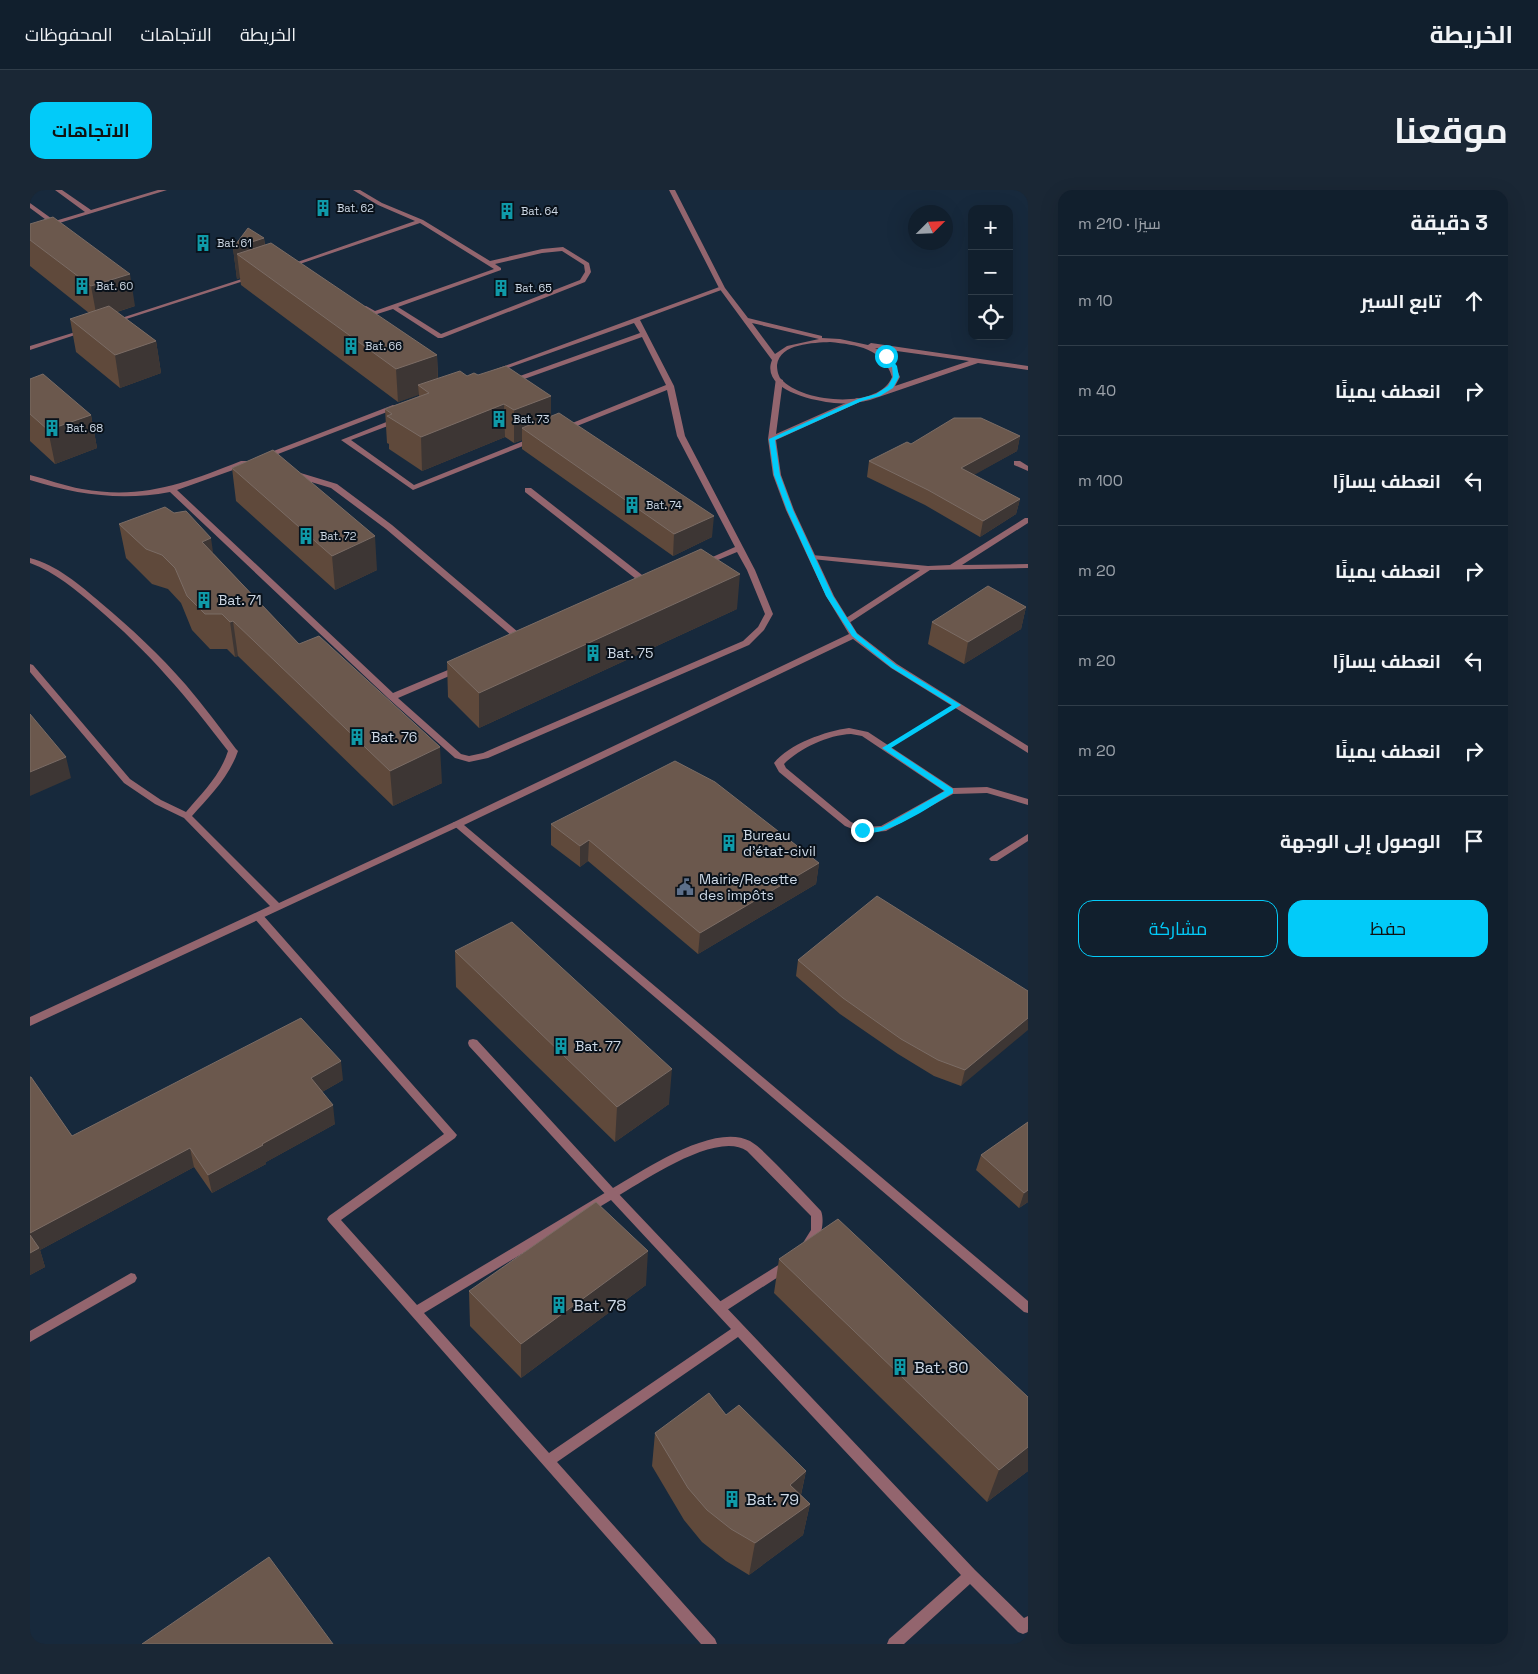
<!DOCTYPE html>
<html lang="ar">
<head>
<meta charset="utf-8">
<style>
  body { margin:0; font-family:"Space Grotesk",Cairo,sans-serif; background:#1a2735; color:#f1f3f6; direction:rtl }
  .controls { position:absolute; right:15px; top:15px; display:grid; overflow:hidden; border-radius:10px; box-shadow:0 5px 20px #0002 }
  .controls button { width:45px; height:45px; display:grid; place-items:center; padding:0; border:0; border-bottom:1px solid #303d49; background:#111f2d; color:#f1f3f6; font:25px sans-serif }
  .compass { position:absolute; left:878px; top:15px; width:45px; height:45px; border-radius:50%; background:#111f2d; box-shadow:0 5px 20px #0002; rotate:66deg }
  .stop { position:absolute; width:15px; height:15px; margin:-11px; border:4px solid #02cbf9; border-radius:50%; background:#fff }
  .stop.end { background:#02cbf9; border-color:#fff; box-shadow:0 1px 5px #0008 }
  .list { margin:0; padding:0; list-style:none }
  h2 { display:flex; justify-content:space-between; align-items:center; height:65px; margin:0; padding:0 20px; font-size:21px }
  h2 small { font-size:16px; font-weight:400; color:#9ca2aa }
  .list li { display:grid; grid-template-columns:32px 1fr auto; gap:15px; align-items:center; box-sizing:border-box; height:90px; padding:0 20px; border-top:1px solid #303d49 }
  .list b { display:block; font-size:19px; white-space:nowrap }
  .list em { font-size:16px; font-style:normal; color:#9ca2aa }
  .actions { display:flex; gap:10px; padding:15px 20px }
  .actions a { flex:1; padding:11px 0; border:1px solid #02cbf9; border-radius:15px; text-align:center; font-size:18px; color:#02cbf9 }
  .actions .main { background:#02cbf9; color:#111 }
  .icon { flex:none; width:28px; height:28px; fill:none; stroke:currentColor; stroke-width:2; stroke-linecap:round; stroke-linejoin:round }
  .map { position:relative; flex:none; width:998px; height:1454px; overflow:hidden; direction:ltr; border-radius:15px }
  header { display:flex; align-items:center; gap:30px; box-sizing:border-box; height:70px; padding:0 25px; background:#111f2d; border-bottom:1px solid #303d49 }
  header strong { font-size:24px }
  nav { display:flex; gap:28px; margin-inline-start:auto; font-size:18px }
  .intro { display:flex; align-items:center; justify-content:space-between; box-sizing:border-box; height:120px; padding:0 30px }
  h1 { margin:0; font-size:35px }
  .button { padding:12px 22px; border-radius:15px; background:#02cbf9; color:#111; font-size:18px; font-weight:700 }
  main { display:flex; gap:30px; padding:0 30px }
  aside { flex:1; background:#111f2d; border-radius:15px; box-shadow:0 5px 20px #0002 }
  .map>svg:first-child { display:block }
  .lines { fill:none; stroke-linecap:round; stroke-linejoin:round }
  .path { stroke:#697888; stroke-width:3; stroke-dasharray:2.5 2.5; stroke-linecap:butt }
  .service { fill:#93656e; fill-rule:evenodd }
  .minor { fill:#93656e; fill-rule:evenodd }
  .tertiary { fill:#93656e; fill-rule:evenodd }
  .wall { fill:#5f493b }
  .shaded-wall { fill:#3d3634 }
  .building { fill:#6b584d; stroke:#7b6c65 }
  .route { fill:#02cbf9 }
  .labels { text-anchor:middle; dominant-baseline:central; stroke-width:4; stroke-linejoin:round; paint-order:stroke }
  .far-poi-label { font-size:11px; fill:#ced9e6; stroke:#09111a; text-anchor:start }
  .poi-label { font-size:14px; fill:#ced9e6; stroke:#09111a; text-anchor:start }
  .near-poi-label { font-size:16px; fill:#ced9e6; stroke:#09111a; text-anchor:start }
</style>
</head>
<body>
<header>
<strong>الخريطة</strong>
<nav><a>الخريطة</a><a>الاتجاهات</a><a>المحفوظات</a></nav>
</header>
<div class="intro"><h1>موقعنا</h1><a class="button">الاتجاهات</a></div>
<main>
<aside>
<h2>3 دقيقة<small>سيرًا · 210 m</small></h2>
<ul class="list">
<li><svg class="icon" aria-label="ahead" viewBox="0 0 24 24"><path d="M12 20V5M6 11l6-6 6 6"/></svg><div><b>تابع السير</b></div><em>10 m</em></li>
<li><svg class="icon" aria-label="right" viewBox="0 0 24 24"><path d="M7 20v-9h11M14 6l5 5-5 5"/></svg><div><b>انعطف يمينًا</b></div><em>40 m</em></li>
<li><svg class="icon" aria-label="left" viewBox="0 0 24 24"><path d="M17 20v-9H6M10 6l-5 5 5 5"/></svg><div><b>انعطف يسارًا</b></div><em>100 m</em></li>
<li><svg class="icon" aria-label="right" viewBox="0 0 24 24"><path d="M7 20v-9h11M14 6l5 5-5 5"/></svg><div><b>انعطف يمينًا</b></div><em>20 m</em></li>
<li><svg class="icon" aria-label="left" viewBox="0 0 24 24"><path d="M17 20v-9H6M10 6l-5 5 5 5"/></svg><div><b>انعطف يسارًا</b></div><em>20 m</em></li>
<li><svg class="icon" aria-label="right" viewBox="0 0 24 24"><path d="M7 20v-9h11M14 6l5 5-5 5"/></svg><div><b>انعطف يمينًا</b></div><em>20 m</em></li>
<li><svg class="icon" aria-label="arrive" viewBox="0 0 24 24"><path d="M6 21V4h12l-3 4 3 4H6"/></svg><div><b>الوصول إلى الوجهة</b></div></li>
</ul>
<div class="actions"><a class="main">حفظ</a><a>مشاركة</a></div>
</aside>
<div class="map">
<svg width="998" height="1454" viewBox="0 0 998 1454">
  <rect width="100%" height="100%" fill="#17293c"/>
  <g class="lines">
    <path class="path" d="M 881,543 L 903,530"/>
    <path class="service" d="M 984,271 L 990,271 L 998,276 L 998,281 L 984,275 Z
      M 495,298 L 501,298 L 621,392 L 621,396 L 615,396 L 495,302 Z
      M 995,328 L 998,328 L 998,333 L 932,375 L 998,374 L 998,378 L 900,380 L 816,435 L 812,432 L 813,430 L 890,380 L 782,369 L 778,367 L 782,365 L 898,376 L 920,375 Z
      M 0,368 C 27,375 50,395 71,413 C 101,438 130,465 156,495 C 174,516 190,538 206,559 L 208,561 C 199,587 180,606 162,626 L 249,713 L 424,632 L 430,632 L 432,634 L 430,636 L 0,836 L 0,827 L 240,716 L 154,628 L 125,614 L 94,593 L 0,482 L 0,474 L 3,475 L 100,589 L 131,610 L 156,622 C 172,603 190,586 198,561 C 157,507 119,462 66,417 C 46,400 25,382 0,373 Z
      M 819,538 L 838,542 L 923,598 L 957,597 L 998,609 L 998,615 L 957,603 L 923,604 L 856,641 L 832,643 L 815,636 L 749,582 L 744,573 C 759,554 796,541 819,538 ZM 821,544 L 832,546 L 914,601 L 851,636 L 833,637 L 821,632 L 756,578 L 754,574 C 770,558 798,545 821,544 Z
      M 998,644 L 998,651 L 967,671 L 961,671 L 959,669 L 961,667 Z
      M 443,849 L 447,850 L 583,998 C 614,980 684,932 720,951 C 730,957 738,966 746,974 C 761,989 776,1005 791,1021 C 796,1032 789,1065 773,1059 L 771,1056 L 781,1040 L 781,1026 L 717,961 C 687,940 614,991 586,1007 L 582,1009 L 578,1007 L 439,856 L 438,853 L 439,850 Z
      M 758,1069 L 762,1070 L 764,1074 L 762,1078 L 694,1122 L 690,1123 L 686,1122 L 684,1118 L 686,1114 Z
      M 101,1083 L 105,1084 L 107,1088 L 105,1092 L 0,1152 L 0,1141 Z"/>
    <path class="minor" d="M 25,0 L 32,0 L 61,20 L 128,0 L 137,0 L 0,42 L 0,38 L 19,32 L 0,18 L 0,13 L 25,31 L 55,22 Z
      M 323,0 L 330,0 L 352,13 L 393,30 L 460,71 L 512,59 L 533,57 L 559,73 L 561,82 L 555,92 L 412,148 L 408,148 L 363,119 L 344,125 L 331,117 L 336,116 L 345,121 L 464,79 L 390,33 L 261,77 L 256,76 L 385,31 L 348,15 ZM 532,61 L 554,75 L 555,82 L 550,90 L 411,144 L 368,117 L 471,80 L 471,78 L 465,74 L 512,63 Z
      M 221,86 L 226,87 L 84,133 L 79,132 Z
      M 692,96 L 694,97 L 694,99 L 610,130 L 644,196 L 655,246 L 725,380 L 743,424 L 734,440 L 719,455 L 458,568 L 439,572 L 425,568 L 359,509 L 140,302 C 92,311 47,305 0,290 L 0,285 C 17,289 34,296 52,299 C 113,310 155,293 211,271 L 217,271 L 217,275 L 147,300 L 363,503 L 425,477 L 431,477 L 432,479 L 431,481 L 368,508 L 431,564 L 439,566 L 453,563 L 713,451 L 728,437 L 735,424 L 717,380 L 707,362 L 676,375 L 673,375 L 669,373 L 705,357 L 647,246 L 637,200 L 537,240 L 534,240 L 530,238 L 636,195 L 612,147 L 483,193 L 476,191 L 610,143 L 604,133 L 467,182 L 461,181 Z
      M 52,140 L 57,141 L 0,160 L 0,156 Z
      M 746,188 L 753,190 L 746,244 L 827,208 L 834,210 L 746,250 L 751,285 L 764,320 L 804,406 L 827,443 L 867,474 L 998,556 L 998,563 L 861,478 L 823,449 L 434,635 L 998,1111 L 998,1123 L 994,1122 L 422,634 L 424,632 L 819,444 L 796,406 L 756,320 L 743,285 L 738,249 Z
      M 363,215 L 370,217 L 235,269 L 229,269 L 228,267 Z
      M 364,229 L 371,231 L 321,250 L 384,295 L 501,248 L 507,248 L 508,250 L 383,300 L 311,250 Z
      M 258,281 L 264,281 L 307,294 L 362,335 L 495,448 L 495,452 L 489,452 L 356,339 L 301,298 L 258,285 Z
      M 228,722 L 232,724 L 427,945 L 425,948 L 311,1030 L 387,1115 L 578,1001 L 582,999 L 586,1001 L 945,1380 L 994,1428 L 998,1426 L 998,1442 L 993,1444 L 988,1442 L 940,1394 L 874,1454 L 857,1454 L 859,1449 L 931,1385 L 708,1147 L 527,1272 L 685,1449 L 687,1454 L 671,1454 L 299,1032 L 297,1029 L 299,1026 L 414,944 L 224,728 L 223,726 ZM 581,1010 L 701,1139 L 519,1263 L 394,1123 Z"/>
    <path class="tertiary" d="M 639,0 L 645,0 L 695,98 L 718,128 L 792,146 L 792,148 L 810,149 L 838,155 L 841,153 L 998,176 L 998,180 L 948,173 L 840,210 C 828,213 816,214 804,213 C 784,211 730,200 742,170 L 689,98 ZM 722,133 L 789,149 L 757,156 L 745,164 ZM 800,152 C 827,155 853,158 862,187 C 849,220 772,213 751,189 C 748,186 747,179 747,175 C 750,153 784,153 800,152 ZM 845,158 L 939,171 L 865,196 L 870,187 C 865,173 858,164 845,158 Z"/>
  </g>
  <path class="wall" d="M 0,34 L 105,116 L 87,122 L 126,151 L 131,183 L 90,198 L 46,162 L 40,129 L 59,123 L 0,76 Z
    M 234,48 L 235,55 L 407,165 L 408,189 L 448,185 L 521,206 L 521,227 L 682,347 L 643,366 L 492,259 L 492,250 L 484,253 L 475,247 L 392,281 L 359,259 L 359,254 L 357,253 L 355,219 L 389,206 L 389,204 L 368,212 L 211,95 L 210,88 L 207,89 L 203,58 Z
    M 0,189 L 61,225 L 67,258 L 25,274 L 0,251 Z
    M 990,246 L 987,261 L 943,285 L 990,309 L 986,324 L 950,347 L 895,315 L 837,287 L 839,271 L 881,254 Z
    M 202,278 L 347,380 L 305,400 L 206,311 Z
    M 89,334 L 184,364 L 269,454 L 412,593 L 363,616 L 208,466 L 205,467 L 197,459 L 180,459 L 162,440 L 151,413 L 138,399 L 122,394 L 96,368 Z
    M 996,417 L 991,439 L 934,474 L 898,454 L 902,432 Z
    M 707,419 L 449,538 L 418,507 L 417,472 Z
    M 521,634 L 789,673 L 786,694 L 668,764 L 558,671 L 550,677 L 521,655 Z
    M 425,761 L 639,914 L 585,952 L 426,797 Z
    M 768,770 L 998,801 L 931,896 L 904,886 L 868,864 L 810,824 L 766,786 Z
    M 0,887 L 42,946 L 313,890 L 292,902 L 305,934 L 236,972 L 236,974 L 182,1003 L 164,977 L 10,1060 L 15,1077 L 0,1085 Z
    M 998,932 L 998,1012 L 989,1018 L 946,980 L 951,965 Z
    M 749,1069 L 998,1207 L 998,1281 L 957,1312 L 744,1103 Z
    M 616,1095 L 491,1188 L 440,1136 L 439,1101 Z
    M 696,1225 L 776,1281 L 771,1305 L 780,1314 L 773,1345 L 719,1385 L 696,1371 L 672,1352 L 654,1330 L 622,1276 L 625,1243 Z"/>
  <path class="shaded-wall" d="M 234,48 L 237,79 L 207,64 L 210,88 L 207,89 L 203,58 Z
    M 100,84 L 105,116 L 67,128 L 61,96 Z
    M 126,151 L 131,183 L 90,198 L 85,165 Z
    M 407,165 L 408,198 L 388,195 L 389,205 L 368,212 L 366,179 Z
    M 521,206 L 521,239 L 492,238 L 492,250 L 484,253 L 484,220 Z
    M 474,214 L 475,247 L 392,281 L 391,247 Z
    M 61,225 L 67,258 L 25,274 L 18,240 Z
    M 990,246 L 987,261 L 928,294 L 931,278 Z
    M 990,309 L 986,324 L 950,347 L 953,331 Z
    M 684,326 L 682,347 L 643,366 L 644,344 Z
    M 345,346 L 347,380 L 305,400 L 302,366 Z
    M 181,348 L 186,383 L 172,352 Z
    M 710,384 L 707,419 L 449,538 L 449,503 Z
    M 996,417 L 991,439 L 934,474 L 938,452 Z
    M 203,431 L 208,466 L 205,467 L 200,432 Z
    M 410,557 L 412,593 L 363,616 L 360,581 Z
    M 36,567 L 41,588 L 0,606 L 0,582 Z
    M 559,650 L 558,671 L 550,677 L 550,656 Z
    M 789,673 L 786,694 L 668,764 L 670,743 Z
    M 998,828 L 998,840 L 931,896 L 935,880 Z
    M 311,871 L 313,890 L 283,907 L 281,888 Z
    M 642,879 L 639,914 L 585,952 L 587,917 Z
    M 303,915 L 305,934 L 236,972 L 236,974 L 182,1003 L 178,985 Z
    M 160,958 L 164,977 L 10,1060 L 15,1077 L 0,1085 L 0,1043 Z
    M 998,1000 L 998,1012 L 989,1018 L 994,1003 Z
    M 618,1061 L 616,1095 L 491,1188 L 491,1154 Z
    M 998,1257 L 998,1281 L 957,1312 L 969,1280 Z
    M 776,1281 L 769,1313 L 760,1295 Z
    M 780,1314 L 773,1345 L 719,1385 L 725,1353 Z"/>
  <path class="building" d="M 23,27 L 100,84 L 61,96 L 0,50 L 0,34 Z
    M 218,38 L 234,48 L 203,58 Z
    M 241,53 L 407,165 L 366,179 L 207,64 Z
    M 79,116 L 126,151 L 85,165 L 40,129 Z
    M 476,176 L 521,206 L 484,220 L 474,214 L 391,247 L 357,226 L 362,224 L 355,219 L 399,203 L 388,195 L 430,181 L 437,186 L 444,183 L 448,185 Z
    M 13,184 L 61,225 L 18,240 L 0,224 L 0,189 Z
    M 529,223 L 684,326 L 644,344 L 492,238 Z
    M 924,228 L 951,228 L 990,246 L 931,278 L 990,309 L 953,331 L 898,300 L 839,271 L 877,252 L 881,254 Z
    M 243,260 L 345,346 L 302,366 L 202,278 Z
    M 135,317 L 144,323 L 156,321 L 181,348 L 172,352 L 269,454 L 289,446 L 410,557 L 360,581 L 203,431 L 200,432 L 192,424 L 175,424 L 157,406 L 145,378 L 132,365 L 116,359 L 89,334 Z
    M 671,359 L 710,384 L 449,503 L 417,472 Z
    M 958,396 L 996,417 L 938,452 L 902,432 Z
    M 0,524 L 36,567 L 0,582 Z
    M 645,571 L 685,592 L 789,673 L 670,743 L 559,650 L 550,656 L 521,634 Z
    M 847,706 L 998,801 L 998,828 L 935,880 L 908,870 L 871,849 L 813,808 L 768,770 Z
    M 482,732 L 642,879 L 587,917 L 425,761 Z
    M 271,828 L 311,871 L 281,888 L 303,915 L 232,954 L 233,955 L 178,985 L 160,958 L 0,1043 L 0,887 L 1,887 L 42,946 Z
    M 998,932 L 998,1000 L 994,1003 L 951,965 Z
    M 566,1012 L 618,1061 L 491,1154 L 439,1101 Z
    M 808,1029 L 998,1207 L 998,1257 L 969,1280 L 749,1069 Z
    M 0,1045 L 9,1058 L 0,1063 Z
    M 679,1203 L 696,1225 L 709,1215 L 776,1281 L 760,1295 L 780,1314 L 725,1353 L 701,1339 L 677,1320 L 658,1298 L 625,1243 Z
    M 239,1367 L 303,1454 L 112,1454 Z"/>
  <path class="route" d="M 854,165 L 858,165 L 867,176 L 869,187 L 863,198 L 850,206 L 832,211 L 745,250 L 750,285 L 763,320 L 803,406 L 827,444 L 866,475 L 931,515 L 861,558 L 923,599 L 923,603 C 905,613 846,655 828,640 L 829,639 L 852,637 L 915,601 L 852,558 L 922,515 L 862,478 L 822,446 L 796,406 L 757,320 L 744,285 L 739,249 L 828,209 L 846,204 L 858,196 L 863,187 L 862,176 Z"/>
  <defs>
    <g id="building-bare" transform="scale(1.35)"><path d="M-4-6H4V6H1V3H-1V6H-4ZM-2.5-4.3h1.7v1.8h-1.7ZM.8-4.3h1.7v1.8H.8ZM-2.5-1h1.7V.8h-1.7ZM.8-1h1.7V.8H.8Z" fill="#0f9aa8" stroke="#09111a" stroke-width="2.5" paint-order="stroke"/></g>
    <g id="civic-bare" transform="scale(1.35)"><path d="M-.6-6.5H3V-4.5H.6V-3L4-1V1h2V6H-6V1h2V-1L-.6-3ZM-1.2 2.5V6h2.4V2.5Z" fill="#5c6f8a" stroke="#09111a" stroke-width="2.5" paint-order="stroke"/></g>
  </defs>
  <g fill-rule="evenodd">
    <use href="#building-bare" x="293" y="18"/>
    <use href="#building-bare" x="477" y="21"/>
    <use href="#building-bare" x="173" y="53"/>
    <use href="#building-bare" x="52" y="96"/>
    <use href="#building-bare" x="471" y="98"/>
    <use href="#building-bare" x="321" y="156"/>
    <use href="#building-bare" x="469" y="229"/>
    <use href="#building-bare" x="22" y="238"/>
    <use href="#building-bare" x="602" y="315"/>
    <use href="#building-bare" x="276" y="346"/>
    <use href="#building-bare" x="174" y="410"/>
    <use href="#building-bare" x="563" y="463"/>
    <use href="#building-bare" x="327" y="547"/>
    <use href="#building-bare" x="699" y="653"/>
    <use href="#civic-bare" x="655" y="697"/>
    <use href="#building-bare" x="531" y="856"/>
    <use href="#building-bare" x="529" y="1115"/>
    <use href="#building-bare" x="870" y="1177"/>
    <use href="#building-bare" x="702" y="1309"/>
  </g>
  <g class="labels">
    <g class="far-poi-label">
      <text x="307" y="18">Bat. 62</text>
      <text x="491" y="21">Bat. 64</text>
      <text x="187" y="53">Bat. 61</text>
      <text x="66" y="96">Bat. 60</text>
      <text x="485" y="98">Bat. 65</text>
      <text x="335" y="156">Bat. 66</text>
      <text x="483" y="229">Bat. 73</text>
      <text x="36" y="238">Bat. 68</text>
      <text x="616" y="315">Bat. 74</text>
      <text x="290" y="346">Bat. 72</text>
    </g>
    <g class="poi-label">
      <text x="188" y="410">Bat. 71</text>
      <text x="577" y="463">Bat. 75</text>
      <text x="341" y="547">Bat. 76</text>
      <text x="713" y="645">Bureau<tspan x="713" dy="16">d'état-civil</tspan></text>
      <text x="669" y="689">Mairie/Recette<tspan x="669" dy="16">des impôts</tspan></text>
      <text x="545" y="856">Bat. 77</text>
    </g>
    <g class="near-poi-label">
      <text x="543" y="1115">Bat. 78</text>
      <text x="884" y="1177">Bat. 80</text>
      <text x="716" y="1309">Bat. 79</text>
    </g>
  </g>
</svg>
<div class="controls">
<button>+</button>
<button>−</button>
<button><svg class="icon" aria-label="locate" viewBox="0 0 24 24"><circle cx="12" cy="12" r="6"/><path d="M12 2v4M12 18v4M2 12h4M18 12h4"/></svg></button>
</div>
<svg class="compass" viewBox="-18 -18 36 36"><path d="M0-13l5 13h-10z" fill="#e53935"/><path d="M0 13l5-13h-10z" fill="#9ca2aa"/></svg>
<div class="stop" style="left:856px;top:166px"></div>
<div class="stop end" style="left:832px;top:640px"></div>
</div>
</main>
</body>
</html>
